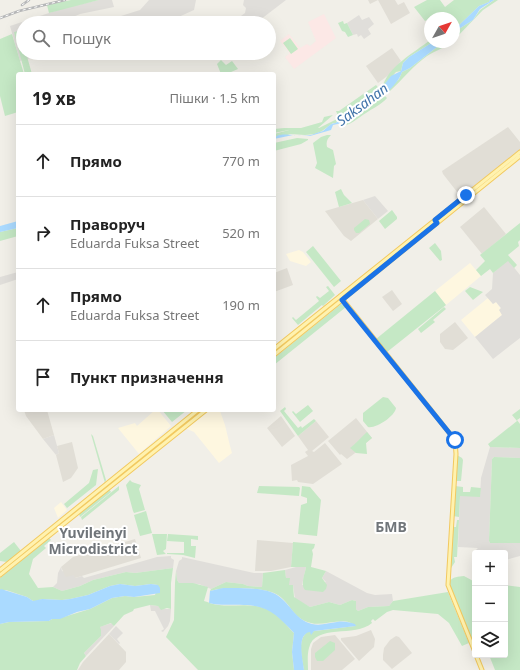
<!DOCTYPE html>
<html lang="uk">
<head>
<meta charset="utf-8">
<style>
  body { margin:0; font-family:"Noto Sans",sans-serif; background:#f2f2f2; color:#222 }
  .controls { position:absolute; right:12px; bottom:12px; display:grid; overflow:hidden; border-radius:4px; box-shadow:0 4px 16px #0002 }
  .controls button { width:36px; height:36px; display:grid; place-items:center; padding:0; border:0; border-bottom:1px solid #e0e0e0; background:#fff; color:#222; font:20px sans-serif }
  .compass { position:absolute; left:424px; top:12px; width:36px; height:36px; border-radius:50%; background:#fff; box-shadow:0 4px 16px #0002; rotate:50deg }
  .stop { position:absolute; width:12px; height:12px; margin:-9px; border:3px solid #1a73e8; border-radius:50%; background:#fff }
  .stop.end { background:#1a73e8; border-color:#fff; box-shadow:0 1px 4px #0008 }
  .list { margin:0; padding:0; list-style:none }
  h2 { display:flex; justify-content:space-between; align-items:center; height:52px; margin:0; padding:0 16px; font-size:17px }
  h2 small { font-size:13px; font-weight:400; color:#767676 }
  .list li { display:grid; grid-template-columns:26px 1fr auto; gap:12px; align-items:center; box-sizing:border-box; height:72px; padding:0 16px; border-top:1px solid #e0e0e0 }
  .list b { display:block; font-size:15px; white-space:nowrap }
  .list p { margin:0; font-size:13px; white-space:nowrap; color:#767676 }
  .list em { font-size:13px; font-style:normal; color:#767676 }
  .icon { flex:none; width:22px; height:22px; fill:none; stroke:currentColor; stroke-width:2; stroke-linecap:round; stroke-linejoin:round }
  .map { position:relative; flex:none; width:520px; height:670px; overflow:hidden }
  .search { position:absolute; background:#fff; box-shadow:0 4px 16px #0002; left:16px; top:16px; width:260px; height:44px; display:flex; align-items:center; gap:10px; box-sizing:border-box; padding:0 14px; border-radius:22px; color:#767676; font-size:15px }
  .panel { position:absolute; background:#fff; box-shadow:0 4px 16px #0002; left:16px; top:72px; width:260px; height:340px; border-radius:4px }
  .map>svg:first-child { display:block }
  .commercial { fill:#fef7e0 }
  .industrial { fill:#e0deda }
  .education { fill:#e1ded6 }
  .medical { fill:#fce8e6 }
  .green { fill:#c5e8c5 }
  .water { fill:#aadaff }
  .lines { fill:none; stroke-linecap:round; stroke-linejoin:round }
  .major-casing { stroke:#f2c960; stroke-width:5 }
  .major { stroke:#fff2af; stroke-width:3 }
  .rail-casing { stroke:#b6b7b8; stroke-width:2.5 }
  .rail { stroke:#fff; stroke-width:1; stroke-dasharray:3; stroke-linecap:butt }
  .route { stroke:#1a73e8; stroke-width:5 }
  .labels { text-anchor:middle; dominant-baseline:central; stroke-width:4; stroke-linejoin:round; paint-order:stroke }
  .water-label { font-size:14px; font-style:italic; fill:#4174aa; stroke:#fff }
  .neighbourhood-label { font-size:14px; font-weight:bold; fill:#70757a; stroke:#fff }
</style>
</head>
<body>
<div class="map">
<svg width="520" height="670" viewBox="0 0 520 670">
  <rect width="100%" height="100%" fill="#f1efe8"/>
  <path class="commercial" d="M 299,250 L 303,252 L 311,262 L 306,266 L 290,261 L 286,254 Z
    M 470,263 L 481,276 L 446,305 L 435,291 Z
    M 488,298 L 493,304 L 496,302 L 501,309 L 502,315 L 475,337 L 461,320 Z
    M 155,410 L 158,410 L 171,426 L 139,454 L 118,428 L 135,423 L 137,426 Z
    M 207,410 L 220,411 L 225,425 L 230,446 L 232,453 L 219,463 L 194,432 L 187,429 L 185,427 Z
    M 61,502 L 67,510 L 58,518 L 54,508 Z"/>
  <path class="industrial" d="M 99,0 L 112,0 L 114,7 L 80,14 L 59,23 L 23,23 L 23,53 L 33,53 L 34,57 L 20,61 L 10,26 L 64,8 Z
    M 149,0 L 196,0 L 194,10 L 174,19 L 175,23 L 124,23 L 121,16 L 140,10 Z
    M 244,0 L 286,0 L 256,23 L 225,23 L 224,20 L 241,16 L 245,13 L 246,8 L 243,5 Z
    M 359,15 L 362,20 L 369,17 L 374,24 L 368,29 L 371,34 L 364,39 L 361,35 L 358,37 L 357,34 L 353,35 L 347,23 Z
    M 375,196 L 388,211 L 378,219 L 363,200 Z
    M 508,260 L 520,275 L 520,338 L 493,359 L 475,337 L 502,315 L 499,310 L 501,308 L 496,302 L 493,304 L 485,295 L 492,289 L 493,273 Z
    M 18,272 L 18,279 L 0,285 L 0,277 Z
    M 54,435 L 59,453 L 56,455 L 43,439 Z
    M 490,447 L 520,448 L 520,458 L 494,457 L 492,459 L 489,541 L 490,543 L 520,543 L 520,556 L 505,560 L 505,553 L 476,553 L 476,550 L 478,548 L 458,547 L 460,495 L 480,496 L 481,478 Z
    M 171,556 L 171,558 L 174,560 L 173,568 L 135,573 L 126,572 L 93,580 L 80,586 L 62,591 L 53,587 L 57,583 L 58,573 L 61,567 L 62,571 L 75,575 L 75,578 L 82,576 L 84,578 L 157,557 Z
    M 182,557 L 254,573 L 263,573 L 262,587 L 248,586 L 243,584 L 226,582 L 211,589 L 199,584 L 179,583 L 177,580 L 176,571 L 179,561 L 182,559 Z
    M 296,567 L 306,567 L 302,585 L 326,582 L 322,578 L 326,571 L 367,593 L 375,595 L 392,594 L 393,601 L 389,606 L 368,607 L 358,611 L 356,609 L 356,601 L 352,600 L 340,605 L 329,602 L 310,607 L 295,599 L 293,585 L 289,585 L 286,578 L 285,570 Z
    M 150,605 L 158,606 L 161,609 L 171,609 L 170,621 L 168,626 L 163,632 L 161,631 L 164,629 L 155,611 L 151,611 Z
    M 112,623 L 114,626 L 86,656 L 84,653 L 101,636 L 99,627 Z
    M 116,626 L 123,633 L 117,639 L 120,643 L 119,644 L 109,634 Z"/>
  <path class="education" d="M 368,0 L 395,0 L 398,5 L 404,2 L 410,13 L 391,24 L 378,0 L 370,4 Z
    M 392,48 L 401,61 L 390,74 L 378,83 L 366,66 Z
    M 508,127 L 520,142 L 520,150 L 461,197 L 443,174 L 442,171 Z
    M 363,200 L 378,219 L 351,241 L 344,236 L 325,211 Z
    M 484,207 L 506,234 L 482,254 L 460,227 Z
    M 287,268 L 293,285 L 274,292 L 274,273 Z
    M 392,290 L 402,304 L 393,311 L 382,297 Z
    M 455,322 L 468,338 L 453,350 L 445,349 L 440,342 L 440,334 Z
    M 24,410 L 47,410 L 54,435 L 43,439 L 26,416 Z
    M 281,416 L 295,436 L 282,447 L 267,428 Z
    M 356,418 L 372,438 L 366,443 L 366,445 L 347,459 L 341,454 L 340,455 L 328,441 Z
    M 316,421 L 329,437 L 312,451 L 314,452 L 325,443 L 342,464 L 313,484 L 298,482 L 297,480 L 292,481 L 291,465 L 308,456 L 305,452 L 308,450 L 298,436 Z
    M 72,442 L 78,468 L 71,478 L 63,482 L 56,455 L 59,453 L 57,446 Z
    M 135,539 L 141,558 L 75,578 L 74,575 L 66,577 L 65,576 L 61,567 L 73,557 Z
    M 257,540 L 293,543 L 291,567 L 271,571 L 255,571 Z
    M 371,630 L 375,639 L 374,647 L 359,661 L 341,640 L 341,638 L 356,636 Z
    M 109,634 L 126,652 L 126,662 L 119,670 L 78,670 L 83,662 Z
    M 335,635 L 355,659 L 342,670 L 311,670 L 311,649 L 313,643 L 321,637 Z
    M 396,636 L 399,637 L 412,653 L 392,669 L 383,660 L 383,655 L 384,648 L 390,640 Z"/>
  <path class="medical" d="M 324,14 L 336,38 L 294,69 L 285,57 L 289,54 L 289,52 L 280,41 L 289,34 L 300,48 L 307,44 L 310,46 L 316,41 L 308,22 Z"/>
  <path class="green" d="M 71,0 L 99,0 L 49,13 L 47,5 Z
    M 427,0 L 440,0 L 445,7 L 454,0 L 490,0 L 489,2 L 479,6 L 454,30 L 454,18 L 438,18 L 436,15 L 425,21 L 414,7 Z
    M 494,0 L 498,0 L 483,10 L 454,40 L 454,32 L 473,20 L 480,10 Z
    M 343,21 L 344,24 L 347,23 L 353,35 L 348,37 L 345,32 L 342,31 L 338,23 Z
    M 19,31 L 23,44 L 23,53 L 26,53 L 32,74 L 25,74 L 14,32 Z
    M 12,34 L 24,74 L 18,74 L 18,112 L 5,116 L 0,96 L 0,39 Z
    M 290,38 L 298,49 L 291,54 L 283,43 Z
    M 430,40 L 430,42 L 433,42 L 409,57 L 403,63 L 401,71 L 396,72 L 382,88 C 388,66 414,53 430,40 Z
    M 441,42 L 451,42 C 444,48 435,51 427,56 C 413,66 403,79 390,91 L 386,93 L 385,92 L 399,79 L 402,72 L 410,68 L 437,47 Z
    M 221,60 L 226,65 L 232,61 L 238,69 L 231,72 L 221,74 L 217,64 Z
    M 376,85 L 380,90 L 374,93 L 353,109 L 350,114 L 339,118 L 336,123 L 333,123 L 322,131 L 315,134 L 305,135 L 290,134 L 285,136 L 280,135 L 274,138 L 274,134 L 289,130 L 274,133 L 274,129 L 284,128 L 301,128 L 322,122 L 324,117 L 333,115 L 318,128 L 319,128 L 339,118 L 336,111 L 339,111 Z
    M 383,94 L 387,98 C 381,105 373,108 366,113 C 358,118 353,123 344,126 L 342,123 C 347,122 348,118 353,116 C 363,110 373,102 383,94 Z
    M 327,135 L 331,135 C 327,139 326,142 327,147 L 333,150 L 336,164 L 334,166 L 333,178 L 315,168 L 317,163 L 313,143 L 321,137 Z
    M 297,138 L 308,139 L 308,140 L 301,144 L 274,151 L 274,143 Z
    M 341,189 L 344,195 L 352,203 L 339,207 L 335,192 Z
    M 392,210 L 397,217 L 397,219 L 385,229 L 379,221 Z
    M 365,219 L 369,220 L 370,224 L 359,233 L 356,233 L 354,230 L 354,228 Z
    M 520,223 L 520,240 L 518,242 L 519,246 L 508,255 L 517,265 L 514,268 L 508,261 L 493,273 L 490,269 L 481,276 L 476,270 L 485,261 L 480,255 Z
    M 18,228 L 18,236 L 0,241 L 0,232 Z
    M 435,243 L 441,251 L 442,260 L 440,261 L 429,248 Z
    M 313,246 L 341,281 L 334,287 L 306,252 Z
    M 328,286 L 335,295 L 323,306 L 322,305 L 298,325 L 292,318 L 293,317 L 296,320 L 319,301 L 316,297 L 317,296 L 320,298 L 329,291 L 326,287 Z
    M 470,287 L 483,292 L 473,300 L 465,291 Z
    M 435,291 L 446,305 L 387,352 L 376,339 Z
    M 341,304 L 344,305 L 346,307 L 274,365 L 274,358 Z
    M 444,307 L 446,309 L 433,320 L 435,322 L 421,333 L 418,329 Z
    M 383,397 L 388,398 L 396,408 C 395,416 376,429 368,427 L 363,421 L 363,413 Z
    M 308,405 L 313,411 L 300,422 L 292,412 L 293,411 L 296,414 Z
    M 285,407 L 286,409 L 284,411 L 298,428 L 301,426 L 302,428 L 314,419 L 316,421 L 298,436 L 280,411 Z
    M 520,409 L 520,418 L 517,420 L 520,424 L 520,448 L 490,447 L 488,444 L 517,421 L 512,415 Z
    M 162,410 L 187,410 L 172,422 Z
    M 367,432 L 372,438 L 366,443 L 367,454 L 356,453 L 350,448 C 357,443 361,437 367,432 Z
    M 91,434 L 93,436 L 106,480 L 105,483 Z
    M 457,455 L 462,458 L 463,460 L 461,481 L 455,481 Z
    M 494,457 L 520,458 L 520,543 L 490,543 L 489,541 L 492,459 Z
    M 98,469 L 96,485 L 67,508 L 64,504 L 89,483 L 93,470 Z
    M 130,480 L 132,482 L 141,485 L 139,489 L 145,510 L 134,513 L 133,511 L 126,485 Z
    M 119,486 L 119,490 L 82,520 L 81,517 Z
    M 259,486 L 299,487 L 300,488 L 299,496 L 257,493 Z
    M 302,486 L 310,487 L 321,500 L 317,536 L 298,534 L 301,505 L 307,503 L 307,498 L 301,496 Z
    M 455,486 L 463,487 L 463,492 L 470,492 L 471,487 L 481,488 L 480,497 L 460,496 L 459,517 L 453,516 L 454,513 L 455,513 L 455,510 L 454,509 Z
    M 109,489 L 111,492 L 80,517 L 79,514 Z
    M 146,511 L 152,533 L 140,536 L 134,515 Z
    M 457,520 L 459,520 L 457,557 L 454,557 L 455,562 L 451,568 L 449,568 L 452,527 L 456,527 Z
    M 152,534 L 167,534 L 166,549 L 163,551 L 166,554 L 157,555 Z
    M 168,534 L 198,536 L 198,540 L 191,539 L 191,546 L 196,546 L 195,558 L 183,555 L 167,554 L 167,553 L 184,553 L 184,542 L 167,541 Z
    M 49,538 L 51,540 L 44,546 L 46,548 L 33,559 L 29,574 L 38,588 L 53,587 L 62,591 L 80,586 L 93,580 L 126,572 L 135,573 L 173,568 L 171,583 L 171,609 L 167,608 L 161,610 L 158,606 L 150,605 L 134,609 L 133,611 L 124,615 L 114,626 L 111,623 L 100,627 L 101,630 L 101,636 L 84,653 L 86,656 L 80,663 L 77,670 L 0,670 L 0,624 L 9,622 L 49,621 L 52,619 L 57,619 L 90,609 L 112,598 L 125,596 L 134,597 L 155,595 L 158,585 L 151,584 L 135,586 L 120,584 L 110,586 L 88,595 L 70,599 L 62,600 L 42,599 L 37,601 L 33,601 L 27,597 L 6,590 L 0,590 L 0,578 Z
    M 14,542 L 21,551 L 7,562 L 0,561 L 0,553 Z
    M 293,542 L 315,544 L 314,548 L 312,550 L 313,554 L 311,567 L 326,571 L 322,578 L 327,585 L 326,589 L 323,592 L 305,590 C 300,584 305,574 306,567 L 291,567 Z
    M 285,570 L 286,578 L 290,578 L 289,585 L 293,585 L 294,597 L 310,607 L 329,602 L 340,605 L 352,600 L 356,601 L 356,609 L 358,611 L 368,607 L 389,606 L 393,601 L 448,592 L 469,643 L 462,646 L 449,623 L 438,614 L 393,610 L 387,612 L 375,621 L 373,619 L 371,621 L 372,623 C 355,638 315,623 309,648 C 307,655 308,663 308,670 L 304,670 C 302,658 297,641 307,632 L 355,626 C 345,615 324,627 311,623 C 291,618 291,602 276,594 C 263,587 224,586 210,591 L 211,589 L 226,582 L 243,584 L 248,586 L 262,587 L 263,573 Z
    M 176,571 L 177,580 L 179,583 L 193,583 L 208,587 L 204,601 C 208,602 214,605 219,605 C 235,607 253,602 269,610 C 279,615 286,625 294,633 L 292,652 L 294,670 L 198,670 L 166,637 L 174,620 L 175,583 Z
    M 464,576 L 475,582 L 475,649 L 450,588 L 449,582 C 453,576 458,577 464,576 Z
    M 505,585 L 520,587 L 520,670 L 495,670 L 489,655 L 505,655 Z
    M 330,641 L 335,643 L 335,650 L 323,661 L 317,661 L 315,657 L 315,653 Z"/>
  <path class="water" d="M 490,0 L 494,0 L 480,9 L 473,20 L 454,32 L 454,30 L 479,6 L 489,2 Z
    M 433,42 L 441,42 L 437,47 L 410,68 L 402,72 C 396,90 372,103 357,114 L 352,116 L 352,118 L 346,122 L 333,125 L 331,130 L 310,136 L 293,135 L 274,139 L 274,138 C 276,137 277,135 280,135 C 289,133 305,138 314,134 C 316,133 320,132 323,131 C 327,128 330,123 336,123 L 339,118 L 350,114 L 353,109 L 374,93 L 380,90 L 391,76 L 401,71 L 403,63 L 409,57 Z
    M 18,221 L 18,228 L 0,232 L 0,226 Z
    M 120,584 L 135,586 L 151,584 L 158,585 L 160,588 L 160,593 L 134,597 L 125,596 L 112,598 L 90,609 L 77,612 L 60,619 L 52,619 L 49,621 L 9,622 L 0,624 L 0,590 L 1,589 L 27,597 L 33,601 L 42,599 L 62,600 L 70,599 L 88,595 L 110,586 Z
    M 223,588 C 237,588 266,587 277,595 C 291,604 295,620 312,624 C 321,626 328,623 337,622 C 343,621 349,622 355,624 L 356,626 L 314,631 L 311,635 L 310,632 C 296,634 303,660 304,670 L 294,670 L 292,652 L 294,633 C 279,617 268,605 244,605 C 232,604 221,606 209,603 L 210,591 Z"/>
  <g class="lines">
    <g class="major-casing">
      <path id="major" d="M 340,296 L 455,440 L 456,454 L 448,585 L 475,652
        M 274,349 L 520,152
        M 274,355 L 520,156
        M 0,570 L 198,410
        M 0,575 L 206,410
        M 476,655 L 482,670"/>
    </g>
    <use href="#major" class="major"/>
    <g class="rail-casing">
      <path id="rail" d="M 22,5 L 29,0
        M 0,18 L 19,11 L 65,0"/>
    </g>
    <use href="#rail" class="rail"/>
  </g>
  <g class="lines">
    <path class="route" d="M 455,440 L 342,300 L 437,223 L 435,220 L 466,195"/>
  </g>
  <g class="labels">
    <g class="water-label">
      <text transform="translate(362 104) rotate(-37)">Saksahan</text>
    </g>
    <g class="neighbourhood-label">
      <text x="391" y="526">БМВ</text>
      <text x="93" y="532">Yuvileinyi<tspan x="93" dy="16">Microdistrict</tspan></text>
    </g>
  </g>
</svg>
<div class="controls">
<button>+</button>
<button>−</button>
<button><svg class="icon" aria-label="layers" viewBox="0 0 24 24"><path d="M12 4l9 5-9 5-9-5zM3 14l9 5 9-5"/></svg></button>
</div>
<svg class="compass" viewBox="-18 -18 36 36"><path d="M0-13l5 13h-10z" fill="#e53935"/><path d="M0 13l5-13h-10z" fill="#767676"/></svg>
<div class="stop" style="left:455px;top:440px"></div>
<div class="stop end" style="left:466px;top:195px"></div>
<div class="search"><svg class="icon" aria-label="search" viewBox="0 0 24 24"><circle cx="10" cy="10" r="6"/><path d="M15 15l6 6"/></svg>Пошук</div>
<section class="panel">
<h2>19 хв<small>Пішки · 1.5 km</small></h2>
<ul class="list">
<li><svg class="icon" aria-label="ahead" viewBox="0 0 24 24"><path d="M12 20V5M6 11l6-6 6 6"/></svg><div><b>Прямо</b></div><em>770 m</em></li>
<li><svg class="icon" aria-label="right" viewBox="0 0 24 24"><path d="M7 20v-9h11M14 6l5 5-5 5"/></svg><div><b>Праворуч</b><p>Eduarda Fuksa Street</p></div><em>520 m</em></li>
<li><svg class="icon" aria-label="ahead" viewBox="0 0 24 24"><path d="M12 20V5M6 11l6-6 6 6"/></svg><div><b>Прямо</b><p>Eduarda Fuksa Street</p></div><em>190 m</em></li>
<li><svg class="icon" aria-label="arrive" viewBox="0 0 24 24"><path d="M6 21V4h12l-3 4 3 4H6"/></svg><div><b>Пункт призначення</b></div></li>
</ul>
</section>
</div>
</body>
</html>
